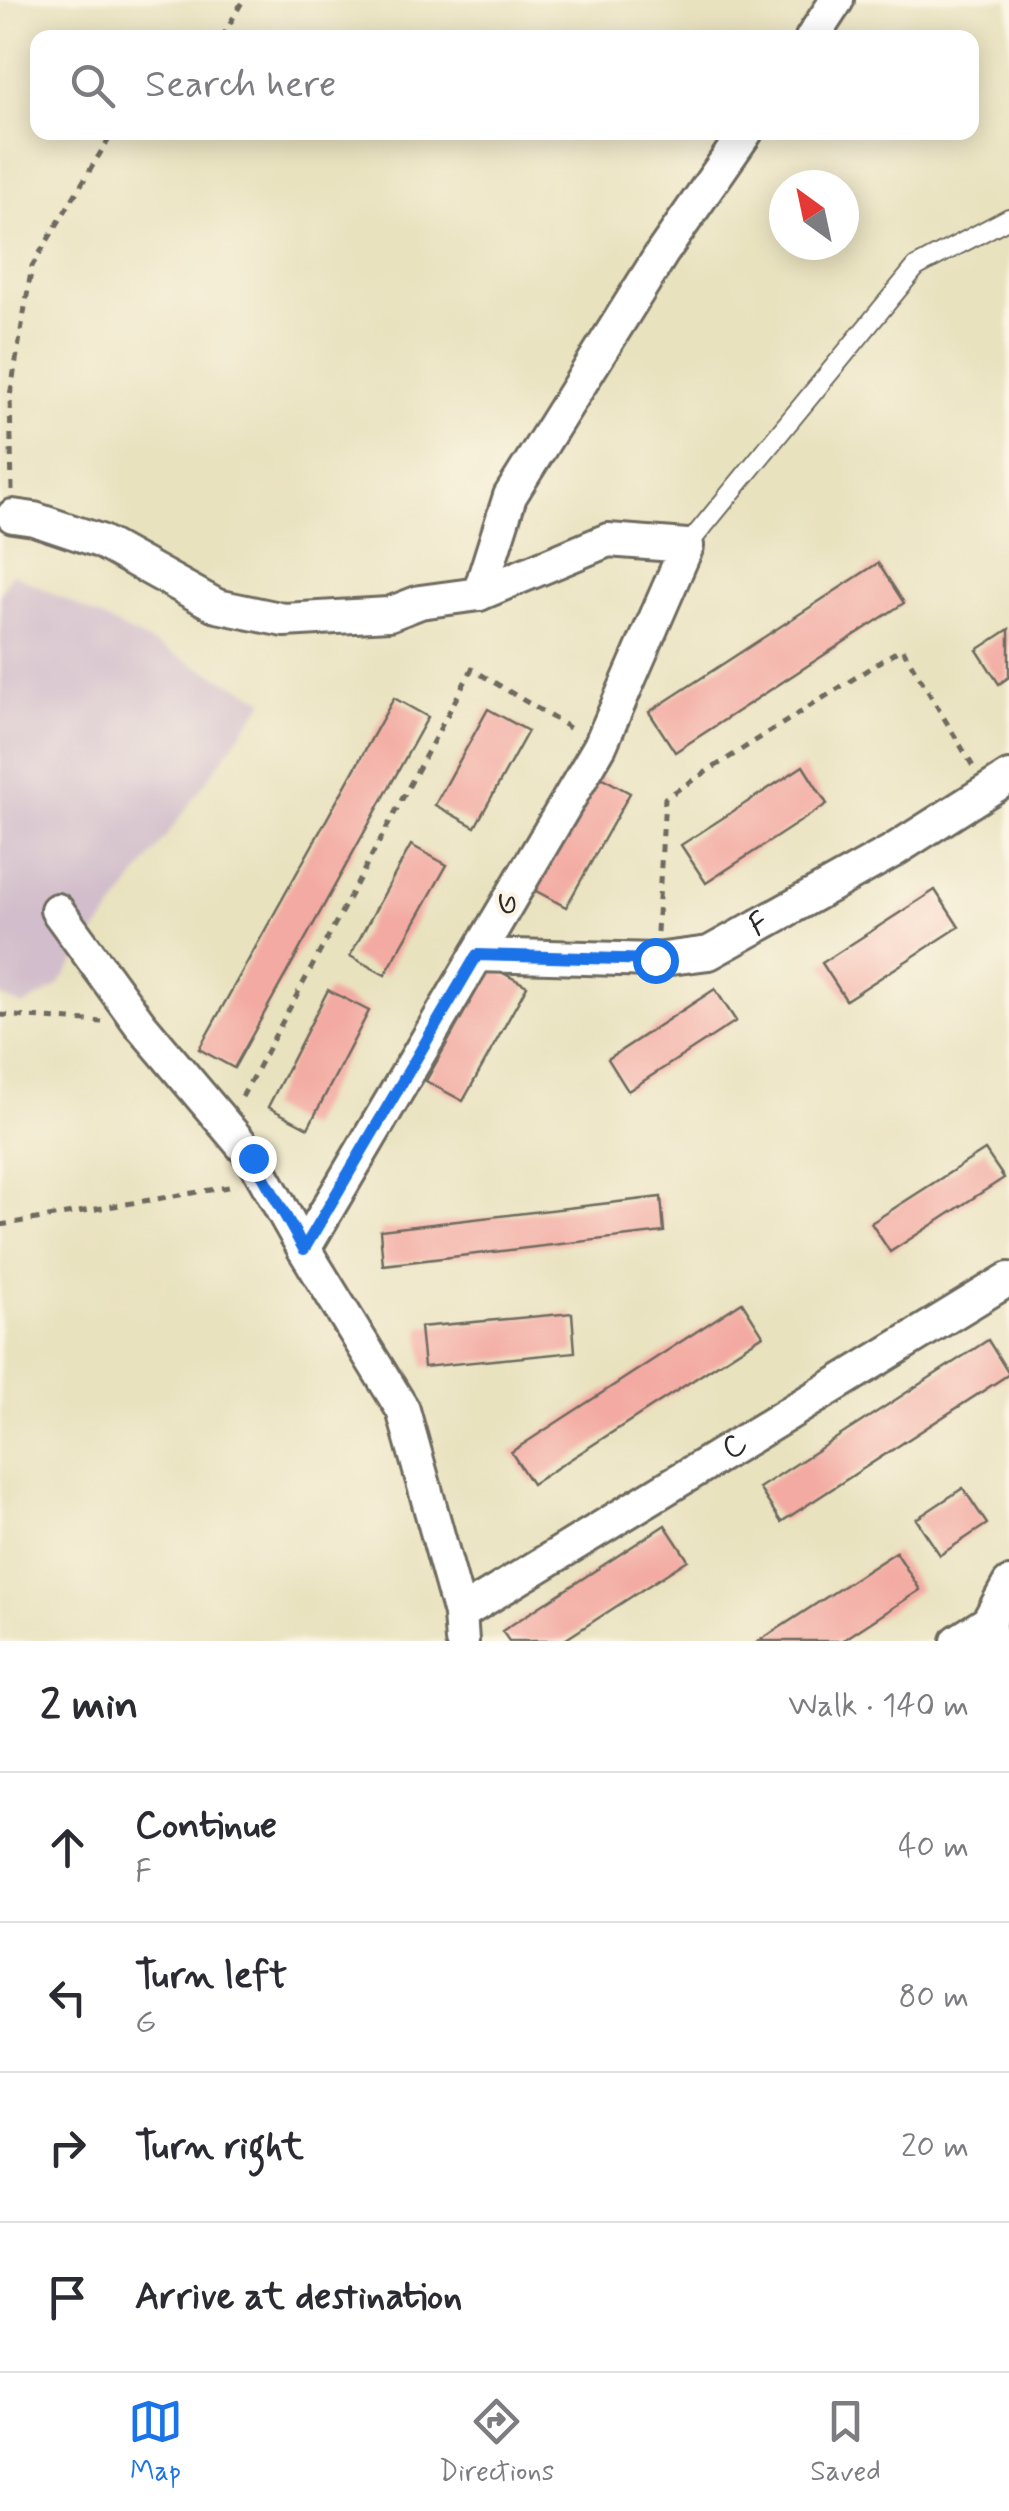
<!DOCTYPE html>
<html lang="en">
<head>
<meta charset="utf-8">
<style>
  body { margin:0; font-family:Mynerve,sans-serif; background:#f7f7f7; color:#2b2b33 }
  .compass { position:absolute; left:769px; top:170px; width:90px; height:90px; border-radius:50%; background:#fff; box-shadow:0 5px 25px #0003; rotate:327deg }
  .stop { position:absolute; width:30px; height:30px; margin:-22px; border:8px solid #1a73e8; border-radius:50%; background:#fff }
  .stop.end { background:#1a73e8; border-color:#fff; box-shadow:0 2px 10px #0008 }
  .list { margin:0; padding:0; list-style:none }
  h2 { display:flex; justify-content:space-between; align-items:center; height:130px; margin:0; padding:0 40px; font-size:42px }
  h2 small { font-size:32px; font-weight:400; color:#7c7c81 }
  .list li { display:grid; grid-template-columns:65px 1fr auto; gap:30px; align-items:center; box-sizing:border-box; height:150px; padding:0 40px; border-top:2px solid #e1e1e2 }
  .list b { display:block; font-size:38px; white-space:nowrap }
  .list p { margin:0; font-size:32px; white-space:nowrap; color:#7c7c81 }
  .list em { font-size:32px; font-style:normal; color:#7c7c81 }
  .icon { flex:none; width:55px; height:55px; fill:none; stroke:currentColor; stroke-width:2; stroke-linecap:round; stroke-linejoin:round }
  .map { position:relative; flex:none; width:1009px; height:1641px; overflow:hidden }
  .search { position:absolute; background:#fff; box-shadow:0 5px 25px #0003; left:30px; right:30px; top:30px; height:110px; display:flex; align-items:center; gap:25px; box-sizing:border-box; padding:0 35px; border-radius:20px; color:#7c7c81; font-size:38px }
  .sheet { height:730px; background:#fff }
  nav { display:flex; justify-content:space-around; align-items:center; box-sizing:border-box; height:140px; border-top:2px solid #e1e1e2; background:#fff; font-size:28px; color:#7c7c81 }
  nav a { display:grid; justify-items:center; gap:5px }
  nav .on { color:#1a73e8 }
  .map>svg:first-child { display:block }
  .industrial { fill:#d1bdcb }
  .building { fill:#f3aaa2 }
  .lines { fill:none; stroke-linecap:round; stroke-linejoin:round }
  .service-casing { stroke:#6e6b5f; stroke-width:22 }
  .minor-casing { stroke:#6e6b5f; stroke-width:38 }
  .path { stroke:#6e6b5f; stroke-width:5; stroke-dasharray:8 8; stroke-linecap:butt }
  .service { stroke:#fff; stroke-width:18 }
  .minor { stroke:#fff; stroke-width:32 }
  .route { stroke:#1a73e8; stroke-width:12 }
  .labels { text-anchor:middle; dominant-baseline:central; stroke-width:9; stroke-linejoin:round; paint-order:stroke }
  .street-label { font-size:32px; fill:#2b2b2b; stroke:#fcf5e5 }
</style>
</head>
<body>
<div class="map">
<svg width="1009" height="1641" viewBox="0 0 1009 1641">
  <rect width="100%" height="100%" fill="#fcf5e5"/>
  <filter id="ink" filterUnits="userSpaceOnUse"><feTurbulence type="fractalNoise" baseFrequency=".01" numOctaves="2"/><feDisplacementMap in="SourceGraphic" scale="20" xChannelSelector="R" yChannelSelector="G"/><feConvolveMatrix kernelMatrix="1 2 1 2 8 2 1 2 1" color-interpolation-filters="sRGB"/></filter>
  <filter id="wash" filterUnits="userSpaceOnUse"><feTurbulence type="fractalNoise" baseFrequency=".0048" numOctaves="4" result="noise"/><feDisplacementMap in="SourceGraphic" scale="40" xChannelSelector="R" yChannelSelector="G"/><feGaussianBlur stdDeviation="2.25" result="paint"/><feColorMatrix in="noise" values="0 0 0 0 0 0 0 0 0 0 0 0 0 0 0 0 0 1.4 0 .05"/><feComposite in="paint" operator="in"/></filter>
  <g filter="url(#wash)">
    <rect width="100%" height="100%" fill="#e9e2bf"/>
    <path class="industrial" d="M 12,573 L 265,700 L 56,988 L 23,1006 L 0,996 L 0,595 Z"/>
    <g id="blocks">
      <path class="building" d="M 878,563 L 904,603 L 675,752 L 649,712 Z
        M 1009,629 L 1009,677 L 999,684 L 977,650 Z
        M 394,698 L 428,717 L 234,1068 L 199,1049 Z
        M 488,709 L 528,731 L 475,827 L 435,805 Z
        M 803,766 L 827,804 L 706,883 L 681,845 Z
        M 586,769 L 630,793 L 566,907 L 523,884 Z
        M 411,845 L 447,865 L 385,975 L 350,956 Z
        M 935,890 L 959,927 L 846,1000 L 822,963 Z
        M 490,966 L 527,986 L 463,1101 L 426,1081 Z
        M 715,989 L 736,1021 L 628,1091 L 608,1059 Z
        M 328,990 L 369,1011 L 308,1128 L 268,1107 Z
        M 985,1150 L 1004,1178 L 890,1252 L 871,1223 Z
        M 661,1197 L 664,1232 L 383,1265 L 380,1230 Z
        M 742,1302 L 763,1335 L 532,1484 L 511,1452 Z
        M 572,1313 L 575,1352 L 424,1367 L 420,1327 Z
        M 988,1340 L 1009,1374 L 781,1522 L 759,1488 Z
        M 963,1488 L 987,1524 L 940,1555 L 916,1519 Z
        M 665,1525 L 688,1560 L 563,1641 L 509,1641 L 502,1631 Z
        M 896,1552 L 920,1590 L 842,1641 L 759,1641 Z"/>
    </g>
  </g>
  <g filter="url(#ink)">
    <use href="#blocks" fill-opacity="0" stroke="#6e6b5f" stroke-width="2.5"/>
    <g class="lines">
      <g class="service-casing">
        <path id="service" d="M 687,546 L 916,267 L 1009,218"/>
      </g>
      <g class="minor-casing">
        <g id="minor">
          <path d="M 812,38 L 837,0"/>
          <path d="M 13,516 L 34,519 L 100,541 L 217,606 L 284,620 L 389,614 L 420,602 L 479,594 L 608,540 L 687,546 L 600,746 L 304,1249"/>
          <path d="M 479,594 L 510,496 L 662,253 L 746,132"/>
          <path d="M 57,910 L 140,1024 L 253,1158 L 304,1249 L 403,1410 L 460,1614 L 462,1641"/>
          <path id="s1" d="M 477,955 L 655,960 L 709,953 L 891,852 L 1009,777"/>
          <path id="s2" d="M 460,1614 L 1009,1279"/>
          <path d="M 958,1641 L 988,1622"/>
          <path d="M 992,1641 L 988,1622 L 1009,1584"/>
        </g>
      </g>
      <path class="path" d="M 222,38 L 243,0
        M 12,490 L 10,396 L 32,266 L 113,132
        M 657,932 L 665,798 L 902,648 L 974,768
        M 0,1015 L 102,1022
        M 242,1097 L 472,669 L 573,730
        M 0,1225 L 234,1186"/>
      <use href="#service" class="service"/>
      <use href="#minor" class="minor"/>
    </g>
  </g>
  <g class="lines" filter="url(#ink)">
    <path class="route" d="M 253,1158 L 304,1249 L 477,955 L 655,960"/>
  </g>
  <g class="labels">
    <g class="street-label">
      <text transform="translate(507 904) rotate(-60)">G</text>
      <text stroke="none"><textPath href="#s1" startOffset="290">F</textPath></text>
      <text stroke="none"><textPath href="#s2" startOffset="322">C</textPath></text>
    </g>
  </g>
</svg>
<svg class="compass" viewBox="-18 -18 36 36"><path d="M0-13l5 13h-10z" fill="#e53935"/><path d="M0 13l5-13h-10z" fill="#7c7c81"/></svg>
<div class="stop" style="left:655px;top:960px"></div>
<div class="stop end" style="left:253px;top:1158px"></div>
<div class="search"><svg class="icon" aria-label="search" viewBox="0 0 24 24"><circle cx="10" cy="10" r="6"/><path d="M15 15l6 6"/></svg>Search here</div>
</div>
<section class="sheet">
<h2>2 min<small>Walk · 140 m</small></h2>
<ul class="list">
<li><svg class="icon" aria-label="ahead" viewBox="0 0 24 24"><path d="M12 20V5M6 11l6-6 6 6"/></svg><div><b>Continue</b><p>F</p></div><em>40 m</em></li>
<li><svg class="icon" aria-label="left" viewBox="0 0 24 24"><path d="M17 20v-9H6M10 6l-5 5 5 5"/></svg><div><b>Turn left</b><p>G</p></div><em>80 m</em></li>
<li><svg class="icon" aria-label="right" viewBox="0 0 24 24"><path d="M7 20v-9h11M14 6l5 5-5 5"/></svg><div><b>Turn right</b></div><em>20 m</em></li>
<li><svg class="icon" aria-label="arrive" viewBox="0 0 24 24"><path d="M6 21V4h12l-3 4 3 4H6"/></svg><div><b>Arrive at destination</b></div></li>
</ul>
</section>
<nav>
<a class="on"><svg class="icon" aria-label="map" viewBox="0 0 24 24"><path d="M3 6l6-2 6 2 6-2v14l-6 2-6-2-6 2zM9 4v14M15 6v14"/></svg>Map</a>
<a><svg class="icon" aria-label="directions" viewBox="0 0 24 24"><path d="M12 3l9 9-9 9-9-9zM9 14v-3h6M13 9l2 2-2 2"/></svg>Directions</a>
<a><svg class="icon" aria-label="saved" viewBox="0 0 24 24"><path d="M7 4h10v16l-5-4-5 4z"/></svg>Saved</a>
</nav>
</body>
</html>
